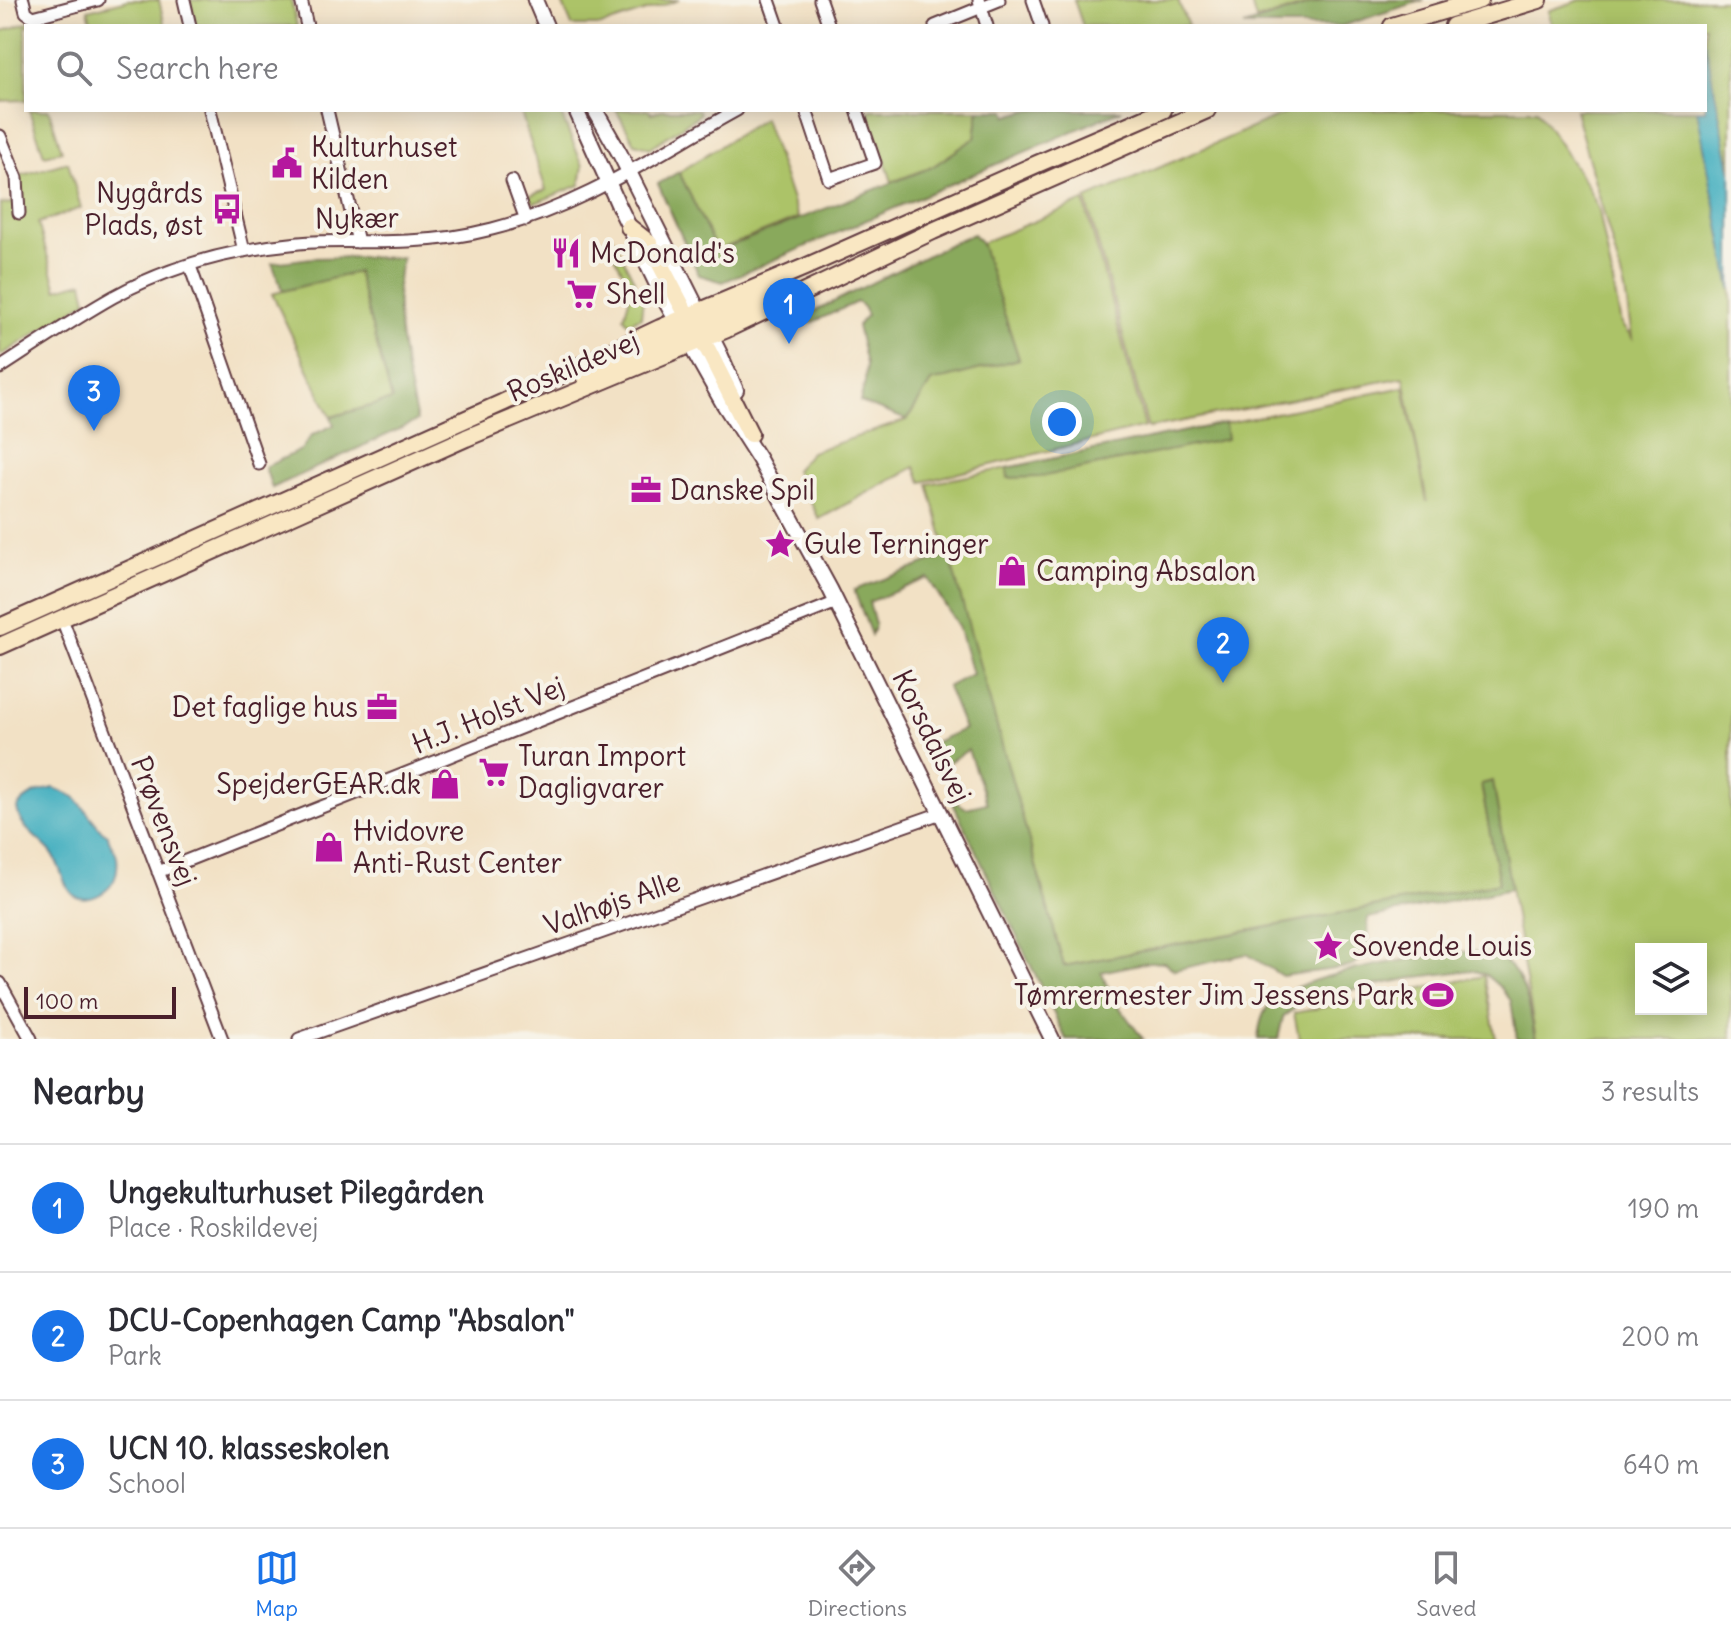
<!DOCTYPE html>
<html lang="en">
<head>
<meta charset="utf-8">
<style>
  body { margin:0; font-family:Delius,sans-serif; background:#f7f7f7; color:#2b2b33 }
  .controls { position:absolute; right:24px; bottom:24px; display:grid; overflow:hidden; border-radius:0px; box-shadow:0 4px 20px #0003 }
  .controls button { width:72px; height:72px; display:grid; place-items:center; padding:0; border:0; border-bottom:2px solid #e1e1e2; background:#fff; color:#2b2b33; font:40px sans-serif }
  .scale { position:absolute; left:24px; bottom:20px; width:152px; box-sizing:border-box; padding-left:8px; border:4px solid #4a1f2b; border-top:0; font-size:22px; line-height:28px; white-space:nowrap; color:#4a1f2b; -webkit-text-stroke:6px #f7f3e8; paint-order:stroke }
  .you { position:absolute; left:1062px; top:422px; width:28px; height:28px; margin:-20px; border:6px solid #fff; border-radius:50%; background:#1a73e8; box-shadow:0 0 0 12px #1a73e833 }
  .badge { display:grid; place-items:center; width:52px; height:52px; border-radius:50%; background:#1a73e8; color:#fff; font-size:26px; font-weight:700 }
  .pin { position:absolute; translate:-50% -66px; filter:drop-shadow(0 2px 4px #0008) }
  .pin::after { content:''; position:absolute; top:42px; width:28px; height:24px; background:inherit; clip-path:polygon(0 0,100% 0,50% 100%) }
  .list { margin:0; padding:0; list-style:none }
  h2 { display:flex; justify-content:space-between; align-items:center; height:104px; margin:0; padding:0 32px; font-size:34px }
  h2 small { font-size:26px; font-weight:400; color:#7c7c81 }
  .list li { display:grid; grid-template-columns:52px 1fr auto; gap:24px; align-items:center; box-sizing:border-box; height:128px; padding:0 32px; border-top:2px solid #e1e1e2 }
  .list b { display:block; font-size:30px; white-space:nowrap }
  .list p { margin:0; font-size:26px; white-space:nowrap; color:#7c7c81 }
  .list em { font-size:26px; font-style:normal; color:#7c7c81 }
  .icon { flex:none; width:44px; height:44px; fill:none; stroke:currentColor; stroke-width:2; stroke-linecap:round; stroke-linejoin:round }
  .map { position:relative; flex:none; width:1731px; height:1039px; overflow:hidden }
  .search { position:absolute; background:#fff; box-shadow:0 4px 20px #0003; left:24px; right:24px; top:24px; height:88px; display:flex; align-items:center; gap:20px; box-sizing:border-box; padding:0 28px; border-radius:0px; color:#7c7c81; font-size:30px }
  .sheet { height:488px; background:#fff }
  nav { display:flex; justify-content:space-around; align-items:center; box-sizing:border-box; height:112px; border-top:2px solid #e1e1e2; background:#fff; font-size:22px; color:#7c7c81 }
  nav a { display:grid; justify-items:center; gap:4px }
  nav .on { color:#1a73e8 }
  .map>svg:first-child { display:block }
  .green { fill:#acc368; stroke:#7b714a; stroke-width:2; fill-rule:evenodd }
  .forest { fill:#89a95c; stroke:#6a6444; stroke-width:2 }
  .water { fill:#43afc0; stroke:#466776; stroke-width:2 }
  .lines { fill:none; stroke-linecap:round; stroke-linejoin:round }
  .minor-casing { stroke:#633c42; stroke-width:15 }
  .tertiary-casing { stroke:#633c42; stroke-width:18 }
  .secondary-casing { stroke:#633c42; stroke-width:20 }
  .minor { stroke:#fff; stroke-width:11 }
  .tertiary { stroke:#fff; stroke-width:14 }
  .secondary { stroke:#f9e7c3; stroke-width:16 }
  .labels { text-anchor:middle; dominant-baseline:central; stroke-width:8; stroke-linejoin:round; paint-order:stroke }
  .poi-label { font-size:28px; fill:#4a1f2b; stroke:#f7f3e8; text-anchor:start }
  .street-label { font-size:28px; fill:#4a1f2b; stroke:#f7f3e8 }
</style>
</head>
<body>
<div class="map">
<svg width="1731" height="1039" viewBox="0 0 1731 1039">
  <rect width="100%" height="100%" fill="#f7f3e8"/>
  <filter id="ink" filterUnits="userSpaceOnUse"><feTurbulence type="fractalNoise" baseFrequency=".0125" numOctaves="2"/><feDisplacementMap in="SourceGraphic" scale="16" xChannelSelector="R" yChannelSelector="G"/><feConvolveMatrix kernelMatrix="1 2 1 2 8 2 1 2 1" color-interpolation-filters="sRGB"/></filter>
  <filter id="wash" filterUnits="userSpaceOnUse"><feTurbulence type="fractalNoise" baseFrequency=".006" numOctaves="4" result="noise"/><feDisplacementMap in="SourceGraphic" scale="32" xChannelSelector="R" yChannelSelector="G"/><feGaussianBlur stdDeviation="1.8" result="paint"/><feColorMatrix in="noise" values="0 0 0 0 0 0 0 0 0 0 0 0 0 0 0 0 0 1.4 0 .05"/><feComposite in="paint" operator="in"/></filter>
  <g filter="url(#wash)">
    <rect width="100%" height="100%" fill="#f2e1c5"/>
    <path class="green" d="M 128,0 L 159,0 L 165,26 L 92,26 L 88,10 Z
      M 190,0 L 291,0 L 297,26 L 196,26 Z
      M 561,0 L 679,0 L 601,26 L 572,26 Z
      M 1074,0 L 1178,0 L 1188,26 L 1083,26 Z
      M 1250,0 L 1323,0 L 1256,20 Z
      M 1580,0 L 1728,0 L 1731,8 L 1731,1039 L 1536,1039 L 1492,781 L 1481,785 L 1500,883 L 1064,966 L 928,484 L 1404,387 L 1427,502 L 1404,377 L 1148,428 L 1086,199 L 1293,110 L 1537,110 L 1587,185 L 1599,210 L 1621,324 L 1632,338 L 1625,290 L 1575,110 L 1705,110 L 1705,26 L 1552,26 L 1548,11 ZM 1641,949 L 1701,949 L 1701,1009 L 1641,1009 Z
      M 29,22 L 38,22 L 35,26 L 26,26 L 26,102 L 25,100 L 0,101 L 0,32 Z
      M 29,110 L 49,110 L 62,151 L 44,155 Z
      M 520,110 L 559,110 L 583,166 L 580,185 L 535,203 L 526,197 L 546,190 Z
      M 616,110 L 649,110 L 651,113 L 662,110 L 699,110 L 700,114 L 650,148 L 635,143 Z
      M 868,110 L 979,110 L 975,138 L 932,167 L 892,182 Z
      M 764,118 L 798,218 L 716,251 L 679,172 Z
      M 68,162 L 81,208 L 38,223 L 57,289 L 83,282 L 87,301 L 0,356 L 0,204 L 13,203 L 12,178 Z
      M 1084,201 L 1145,427 L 922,482 L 915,467 L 819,519 L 795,470 L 811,452 L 907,420 L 931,382 L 1019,359 L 981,243 Z
      M 614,239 L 643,299 L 641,317 L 628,323 L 624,317 L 632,289 L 610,247 Z
      M 357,271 L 392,400 L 331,417 L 272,294 Z
      M 1484,976 L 1496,1039 L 1299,1039 L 1294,1013 Z"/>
    <path class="forest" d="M 1324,0 L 1424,0 L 1342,26 L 1244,26 Z
      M 979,110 L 1006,110 L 1008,116 L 1029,110 L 1122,110 L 723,282 L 699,275 L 658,184 L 679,172 L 717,251 L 932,167 L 975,138 Z
      M 973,234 L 981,243 L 1019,359 L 931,382 L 907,420 L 860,402 L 865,382 L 866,364 L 857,326 L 867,315 L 863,307 L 857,302 L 811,323 L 794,326 L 803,317 L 956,241 Z
      M 354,257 L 402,258 C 389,304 407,375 417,421 L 272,488 L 265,467 L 301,450 L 312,435 L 334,425 L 331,417 L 392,400 L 357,272 L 283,291 L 272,263 L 312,258 Z
      M 1225,423 L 1227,439 L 1040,477 L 1008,478 L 1007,468 Z
      M 949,555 L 1064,966 L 1499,883 L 1481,784 L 1493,781 L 1511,889 L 1368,918 L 1369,955 L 1349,967 L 1282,976 L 1247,954 L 1174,970 L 1164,962 L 1149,962 L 1101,972 L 1114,1000 L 1143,1039 L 1066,1039 L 951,799 L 966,808 L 987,803 L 968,750 L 936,770 L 924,747 L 964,729 L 947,687 L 972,674 L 958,626 L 928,578 L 869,602 L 875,625 L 871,635 L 854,590 Z
      M 1453,952 C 1461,952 1471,951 1479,952 C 1526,960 1528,1001 1535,1039 L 1517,1039 L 1511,1001 L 1502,989 L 1486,975 L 1472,970 L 1418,977 L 1331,994 L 1300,1004 L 1283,1017 L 1278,1039 L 1258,1039 C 1259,1027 1261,1014 1270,1004 C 1299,973 1410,960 1453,952 Z"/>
    <path class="water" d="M 1705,41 L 1731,174 L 1731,289 L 1697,110 L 1705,110 Z
      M 54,788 L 75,797 L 102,831 L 108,835 C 108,844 116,848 117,857 C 118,864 117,876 113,882 C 107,893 87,904 75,896 C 62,886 61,864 51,852 C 38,837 20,829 17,808 C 26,795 39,791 54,788 Z"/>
  </g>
  <g filter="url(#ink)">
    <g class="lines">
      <g class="minor-casing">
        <path id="minor" d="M 23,0 L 26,12 L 33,17 L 98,0
          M 184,0 L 190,26
          M 301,0 L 307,26
          M 769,0 L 778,26
          M 820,0 L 829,26
          M 979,0 L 987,26
          M 1033,0 L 1042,26
          M 935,26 L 999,0
          M 210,110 L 244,251
          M 327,110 L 358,242
          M 806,110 L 829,179 L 875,163 L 857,110
          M 0,136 L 17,178 L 19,213
          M 512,181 L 526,220
          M 190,266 L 259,464
          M 0,368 C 37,344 74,319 113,297 C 169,266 235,249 299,243 C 335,240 372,243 408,241 C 436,240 465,236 492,229 C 585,205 655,155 737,110
          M 62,619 L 222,1039
          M 158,872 L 837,602
          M 0,983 L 31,1039
          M 299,1039 L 941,813"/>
      </g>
      <g class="tertiary-casing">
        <path id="tertiary" d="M 535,0 L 546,26
          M 576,110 L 618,204 L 662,295 L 723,403 L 759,459 L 830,589 L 1052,1039
          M 595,110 L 620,154 L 720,354 L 736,390"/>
      </g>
      <g class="secondary-casing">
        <path id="secondary" d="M 1392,26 L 1480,0
          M 1453,26 L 1539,0
          M 629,227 L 649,243 L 692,325
          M 695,333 L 708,350 L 750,434
          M 691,341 L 696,330 L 761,298 L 781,284
          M 586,380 C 594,375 601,370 609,366 C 635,353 676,342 694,319
          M 0,627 L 502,403 L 660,328 L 805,267 L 1037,164 L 1163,110
          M 0,646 L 466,438 L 727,329 L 933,231 L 1207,110"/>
      </g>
      <use href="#minor" class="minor"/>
      <use href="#tertiary" class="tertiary"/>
      <use href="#secondary" class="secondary"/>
    </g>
  </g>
  <defs>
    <g id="civic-bare" transform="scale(2.4)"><path d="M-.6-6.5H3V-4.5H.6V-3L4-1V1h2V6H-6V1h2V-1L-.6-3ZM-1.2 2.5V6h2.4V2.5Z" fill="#b5179e" stroke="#f7f3e8" stroke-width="2.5" paint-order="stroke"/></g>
    <g id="bus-bare" transform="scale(2.4)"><path d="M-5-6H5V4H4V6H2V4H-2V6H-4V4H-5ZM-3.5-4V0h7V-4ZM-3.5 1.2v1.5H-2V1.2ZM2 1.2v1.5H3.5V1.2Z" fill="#b5179e" stroke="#f7f3e8" stroke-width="2.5" paint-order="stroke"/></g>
    <g id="restaurant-bare" transform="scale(2.4)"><path d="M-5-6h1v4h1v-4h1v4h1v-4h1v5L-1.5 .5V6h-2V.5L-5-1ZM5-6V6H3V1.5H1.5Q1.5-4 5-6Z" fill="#b5179e" stroke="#f7f3e8" stroke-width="2.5" paint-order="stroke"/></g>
    <g id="supermarket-bare" transform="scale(2.4)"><path d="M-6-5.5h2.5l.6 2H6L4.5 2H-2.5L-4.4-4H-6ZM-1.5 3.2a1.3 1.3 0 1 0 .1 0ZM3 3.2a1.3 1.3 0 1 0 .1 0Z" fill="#b5179e" stroke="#f7f3e8" stroke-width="2.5" paint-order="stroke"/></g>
    <g id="office-bare" transform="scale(2.4)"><path d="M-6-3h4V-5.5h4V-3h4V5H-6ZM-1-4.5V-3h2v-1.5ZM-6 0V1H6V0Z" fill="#b5179e" stroke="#f7f3e8" stroke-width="2.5" paint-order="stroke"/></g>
    <g id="sight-bare" transform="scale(2.4)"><path d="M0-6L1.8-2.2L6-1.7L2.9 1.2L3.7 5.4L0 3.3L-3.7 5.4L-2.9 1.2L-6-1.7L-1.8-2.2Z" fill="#b5179e" stroke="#f7f3e8" stroke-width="2.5" paint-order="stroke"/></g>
    <g id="shop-bare" transform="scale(2.4)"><path d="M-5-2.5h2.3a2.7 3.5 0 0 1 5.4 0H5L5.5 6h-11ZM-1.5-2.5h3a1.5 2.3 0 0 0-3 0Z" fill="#b5179e" stroke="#f7f3e8" stroke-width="2.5" paint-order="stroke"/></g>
    <g id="stadium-bare" transform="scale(2.4)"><path d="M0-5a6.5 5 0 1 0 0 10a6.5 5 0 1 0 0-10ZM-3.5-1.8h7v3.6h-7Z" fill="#b5179e" stroke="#f7f3e8" stroke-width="2.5" paint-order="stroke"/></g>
  </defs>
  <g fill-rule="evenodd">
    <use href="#civic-bare" x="287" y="163"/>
    <use href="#bus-bare" x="227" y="209"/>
    <use href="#restaurant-bare" x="566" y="253"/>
    <use href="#supermarket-bare" x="582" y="294"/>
    <use href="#office-bare" x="646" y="490"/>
    <use href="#sight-bare" x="780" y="544"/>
    <use href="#shop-bare" x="1012" y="571"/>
    <use href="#office-bare" x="382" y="707"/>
    <use href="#supermarket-bare" x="494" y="772"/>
    <use href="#shop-bare" x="445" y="784"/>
    <use href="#shop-bare" x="329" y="847"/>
    <use href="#sight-bare" x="1328" y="946"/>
    <use href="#stadium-bare" x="1438" y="995"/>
  </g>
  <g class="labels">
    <g class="poi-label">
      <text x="311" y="147">Kulturhuset<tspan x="311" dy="32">Kilden</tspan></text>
      <text x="203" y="193" text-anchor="end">Nygårds<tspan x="203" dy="32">Plads, øst</tspan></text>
      <text x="590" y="253">McDonald's</text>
      <text x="606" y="294">Shell</text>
      <text x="670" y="490">Danske Spil</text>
      <text x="804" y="544">Gule Terninger</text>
      <text x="1036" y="571">Camping Absalon</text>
      <text x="358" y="707" text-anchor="end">Det faglige hus</text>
      <text x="518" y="756">Turan Import<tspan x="518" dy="32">Dagligvarer</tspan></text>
      <text x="421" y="784" text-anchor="end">SpejderGEAR.dk</text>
      <text x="353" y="831">Hvidovre<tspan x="353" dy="32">Anti-Rust Center</tspan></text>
      <text x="1352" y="946">Sovende Louis</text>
      <text x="1414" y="995" text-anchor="end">Tømrermester Jim Jessens Park</text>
    </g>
    <g class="street-label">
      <text transform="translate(357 218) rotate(-1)">Nykær</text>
      <text transform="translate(573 366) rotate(-23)">Roskildevej</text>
      <text transform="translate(488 715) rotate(-22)">H.J. Holst Vej</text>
      <text transform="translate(932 736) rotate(64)">Korsdalsvej</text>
      <text transform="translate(164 821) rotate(69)">Prøvensvej</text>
      <text transform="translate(612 903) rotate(-19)">Valhøjs Alle</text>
    </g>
  </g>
</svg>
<div class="controls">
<button><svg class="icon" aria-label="layers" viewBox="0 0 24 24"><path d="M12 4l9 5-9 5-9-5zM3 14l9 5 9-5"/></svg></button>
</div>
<div class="scale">100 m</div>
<div class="you"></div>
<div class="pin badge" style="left:789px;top:344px">1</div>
<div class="pin badge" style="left:1223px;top:683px">2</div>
<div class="pin badge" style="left:94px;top:431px">3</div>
<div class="search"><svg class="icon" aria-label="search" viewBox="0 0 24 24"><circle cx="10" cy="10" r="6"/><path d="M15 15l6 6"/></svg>Search here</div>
</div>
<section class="sheet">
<h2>Nearby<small>3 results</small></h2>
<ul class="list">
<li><span class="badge">1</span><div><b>Ungekulturhuset Pilegården</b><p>Place · Roskildevej</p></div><em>190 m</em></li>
<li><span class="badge">2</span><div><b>DCU-Copenhagen Camp &quot;Absalon&quot;</b><p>Park</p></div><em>200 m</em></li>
<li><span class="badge">3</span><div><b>UCN 10. klasseskolen</b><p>School</p></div><em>640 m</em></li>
</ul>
</section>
<nav>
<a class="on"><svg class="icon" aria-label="map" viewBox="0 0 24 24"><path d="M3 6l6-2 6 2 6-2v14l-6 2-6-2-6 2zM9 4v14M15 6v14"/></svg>Map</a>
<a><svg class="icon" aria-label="directions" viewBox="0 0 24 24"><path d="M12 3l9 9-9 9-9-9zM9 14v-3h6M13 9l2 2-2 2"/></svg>Directions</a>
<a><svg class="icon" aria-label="saved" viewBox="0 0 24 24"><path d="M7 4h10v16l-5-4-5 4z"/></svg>Saved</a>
</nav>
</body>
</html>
